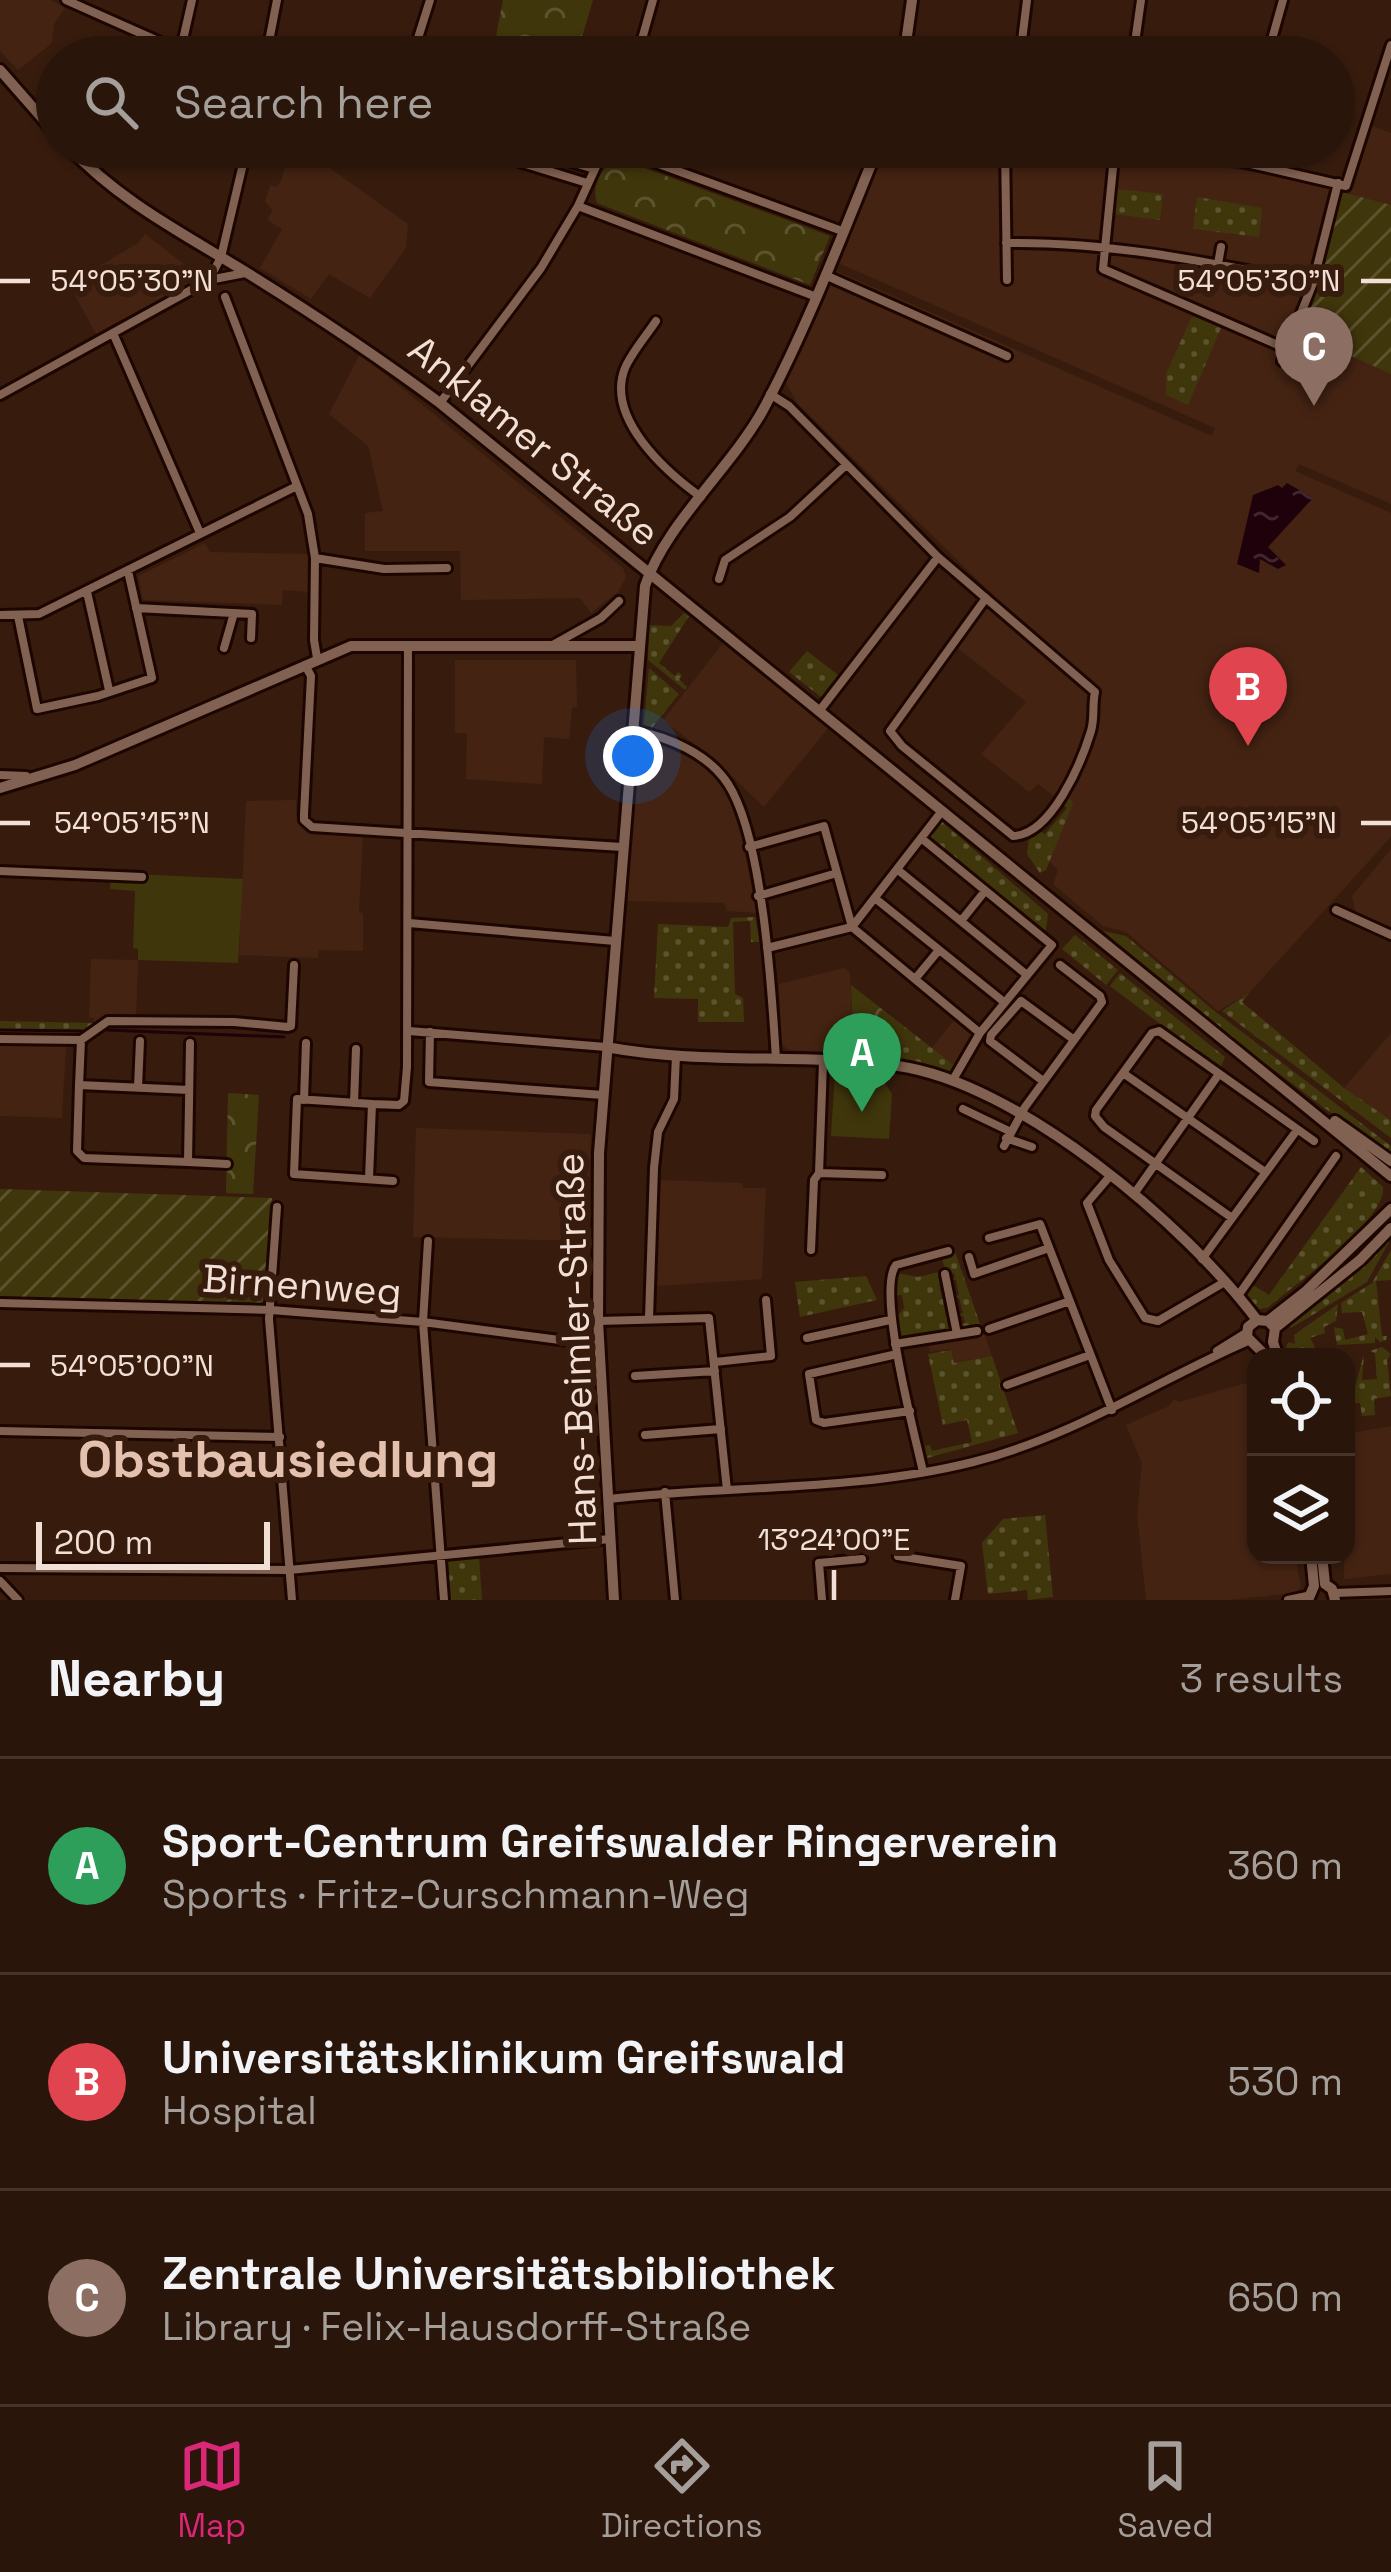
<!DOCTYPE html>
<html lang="en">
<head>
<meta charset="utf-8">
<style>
  body { margin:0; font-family:"Space Grotesk",sans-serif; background:#311e13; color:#f1f3f6 }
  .controls { position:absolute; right:36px; bottom:36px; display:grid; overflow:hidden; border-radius:24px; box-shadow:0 3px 9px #0004 }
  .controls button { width:108px; height:108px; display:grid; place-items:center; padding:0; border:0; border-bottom:3px solid #45342b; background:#29150a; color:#f1f3f6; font:60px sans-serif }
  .scale { position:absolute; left:36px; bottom:30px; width:234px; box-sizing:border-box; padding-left:12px; border:6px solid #f2dfd6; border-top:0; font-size:33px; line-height:42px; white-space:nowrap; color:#f2dfd6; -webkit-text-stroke:9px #371c0e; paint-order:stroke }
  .you { position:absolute; left:633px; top:756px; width:42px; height:42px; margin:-30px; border:9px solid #fff; border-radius:50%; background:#1a73e8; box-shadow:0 0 0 18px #1a73e833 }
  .badge { display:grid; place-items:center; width:78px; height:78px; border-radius:50%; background:#db2777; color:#fff; font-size:39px; font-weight:700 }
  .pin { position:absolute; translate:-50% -99px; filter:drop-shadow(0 3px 6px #0008) }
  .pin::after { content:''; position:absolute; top:63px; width:42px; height:36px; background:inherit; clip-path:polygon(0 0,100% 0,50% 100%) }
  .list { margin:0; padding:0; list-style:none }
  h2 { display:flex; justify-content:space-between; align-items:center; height:156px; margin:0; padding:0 48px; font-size:51px }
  h2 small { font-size:39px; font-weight:400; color:#a59f9c }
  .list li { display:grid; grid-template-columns:78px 1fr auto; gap:36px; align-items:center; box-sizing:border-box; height:216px; padding:0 48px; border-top:3px solid #45342b }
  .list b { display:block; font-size:45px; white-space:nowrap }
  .list p { margin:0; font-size:39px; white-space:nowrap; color:#a59f9c }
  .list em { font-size:39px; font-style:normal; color:#a59f9c }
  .icon { flex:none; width:66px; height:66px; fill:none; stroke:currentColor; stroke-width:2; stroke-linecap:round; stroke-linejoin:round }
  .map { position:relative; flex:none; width:1391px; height:1600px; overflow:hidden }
  .search { position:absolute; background:#29150a; box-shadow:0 3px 9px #0004; left:36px; right:36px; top:36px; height:132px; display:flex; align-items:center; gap:30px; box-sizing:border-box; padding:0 42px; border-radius:66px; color:#a59f9c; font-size:45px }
  .sheet { height:804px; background:#29150a }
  nav { display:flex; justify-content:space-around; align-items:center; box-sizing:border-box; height:168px; border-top:3px solid #45342b; background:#29150a; font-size:33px; color:#a59f9c }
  nav a { display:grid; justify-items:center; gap:6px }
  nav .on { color:#db2777 }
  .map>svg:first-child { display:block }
  .built { fill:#442312 }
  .grass { fill:url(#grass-dots) }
  .park { fill:url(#park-crowns) }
  .garden { fill:url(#garden-furrows) }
  .pitch { fill:#40360c }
  .water { fill:url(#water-ripples) }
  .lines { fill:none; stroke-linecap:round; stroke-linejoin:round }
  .stream { stroke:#1f010c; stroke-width:3 }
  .street-casing { stroke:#1d0600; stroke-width:14 }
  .secondary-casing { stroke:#1d0600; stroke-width:16 }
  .street { stroke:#816151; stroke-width:8 }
  .secondary { stroke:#816151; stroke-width:10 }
  .ticks { fill:none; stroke:#f2dfd6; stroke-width:4.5 }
  .labels { text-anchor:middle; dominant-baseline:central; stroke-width:12; stroke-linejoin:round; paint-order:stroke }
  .street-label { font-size:39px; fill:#f2dfd6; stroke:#371c0e }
  .district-label { font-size:51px; font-weight:bold; fill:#e4c0af; stroke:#371c0e }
  .ticks-label { font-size:30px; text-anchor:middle; fill:#f2dfd6; stroke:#371c0e; stroke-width:12; stroke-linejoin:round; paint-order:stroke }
</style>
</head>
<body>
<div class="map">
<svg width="1391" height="1600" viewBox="0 0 1391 1600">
  <defs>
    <pattern id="grass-dots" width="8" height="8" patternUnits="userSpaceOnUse" patternTransform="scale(3)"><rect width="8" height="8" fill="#40360c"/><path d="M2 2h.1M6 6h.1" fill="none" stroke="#5c532f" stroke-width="1.8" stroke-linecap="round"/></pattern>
    <pattern id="park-crowns" width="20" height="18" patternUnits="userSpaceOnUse" patternTransform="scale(3)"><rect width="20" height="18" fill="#40360c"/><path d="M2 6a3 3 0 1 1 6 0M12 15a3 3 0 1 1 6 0" fill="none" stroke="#5c532f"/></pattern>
    <pattern id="garden-furrows" width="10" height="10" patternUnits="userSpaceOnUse" patternTransform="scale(3)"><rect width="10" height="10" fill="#40360c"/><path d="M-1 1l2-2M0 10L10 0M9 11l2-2" fill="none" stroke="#5c532f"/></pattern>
    <pattern id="water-ripples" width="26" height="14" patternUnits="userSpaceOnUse" patternTransform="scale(3)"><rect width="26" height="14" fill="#1f010c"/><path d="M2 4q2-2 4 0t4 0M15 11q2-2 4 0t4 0" fill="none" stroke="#40262f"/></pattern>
  </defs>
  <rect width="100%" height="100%" fill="#371c0e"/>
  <path class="built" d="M 0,0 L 51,0 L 65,8 L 54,24 L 52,43 L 18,70 L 0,51 Z
    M 1372,126 L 1391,133 L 1391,504 L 1299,464 L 1295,471 L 1391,513 L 1391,837 L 1250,992 L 1218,1011 L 1126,932 L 1103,926 L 1053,884 L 1058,870 L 1049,861 L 1070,809 L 1038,784 L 1029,792 L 981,754 L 1026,702 L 955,646 L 993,595 L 797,403 L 785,381 L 832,269 L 1212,436 L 1215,428 L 836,262 L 884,154 L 890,149 L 915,147 L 1048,147 L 1122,153 L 1261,173 L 1350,194 Z
    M 291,147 L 335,156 L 331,169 L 408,224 L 406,248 L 370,298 L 329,274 L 311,299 L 260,268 L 282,229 L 267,220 L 273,210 L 265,202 L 270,185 L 276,187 L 281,181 Z
    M 145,234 L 197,274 L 197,280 L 96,334 L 69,284 L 138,243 Z
    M 360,354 L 623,568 L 626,577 L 618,592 L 591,613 L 580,598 L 461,600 L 460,551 L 365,551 L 365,513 L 383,511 L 368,446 L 329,414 Z
    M 205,543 L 210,552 L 309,554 L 310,592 L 283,590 L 282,605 L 143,600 L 138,576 Z
    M 723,643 L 828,728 L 764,807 L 715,760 L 663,720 Z
    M 455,660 L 576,660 L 577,707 L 572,708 L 569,739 L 544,737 L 542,784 L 466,779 L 467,733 L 455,733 Z
    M 649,741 L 701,762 L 726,789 L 741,834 L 757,913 L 727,911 L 724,903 L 626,901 L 638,748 L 641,743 Z
    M 296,800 L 296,816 L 312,833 L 363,835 L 359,912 L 363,913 L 363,951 L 319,950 L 318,958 L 239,955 L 246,801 Z
    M 1391,849 L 1391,929 L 1356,914 L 1352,896 Z
    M 91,959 L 138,960 L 136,1019 L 105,1019 L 94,1025 L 94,1018 L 89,1018 Z
    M 844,968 L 850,973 L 854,1054 L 789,1050 L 781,1044 L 779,984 Z
    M 955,1019 L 975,1035 L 955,1066 L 932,1048 Z
    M 1391,1033 L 1391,1120 L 1344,1088 Z
    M 0,1042 L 66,1044 L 62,1118 L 0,1116 Z
    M 416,1128 L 591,1134 L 587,1241 L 413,1237 Z
    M 661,1180 L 742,1183 L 743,1188 L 766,1188 L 762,1279 L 656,1286 Z
    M 984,1333 L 992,1356 L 954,1363 L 950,1349 L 930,1352 L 928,1343 Z
    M 1250,1382 L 1256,1408 L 1256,1555 L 1295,1555 L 1301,1587 L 1295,1593 L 1228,1600 L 1146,1600 L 1137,1513 L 1142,1463 L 1126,1425 L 1169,1406 L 1174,1399 L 1179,1402 Z
    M 1391,1426 L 1391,1574 L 1344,1579 L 1346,1434 Z"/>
  <path class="grass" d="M 1117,189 L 1163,194 L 1160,220 L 1114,214 Z
    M 1197,197 L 1262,208 L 1259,237 L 1193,229 Z
    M 1195,317 L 1221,328 L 1188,405 L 1166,395 L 1166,374 L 1191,318 Z
    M 685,612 L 689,616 L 659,663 L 675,676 L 678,672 L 682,675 L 679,679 L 687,687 L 685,690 L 648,660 L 649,625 L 671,626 Z
    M 807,651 L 838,675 L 821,697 L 789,672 Z
    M 649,668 L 679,694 L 651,729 L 644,724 Z
    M 1067,794 L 1073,803 L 1046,870 L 1040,873 L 1027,854 L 1029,838 L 1039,831 L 1045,834 L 1067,808 L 1061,802 Z
    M 941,821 L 1048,914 L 1045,936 L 927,840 Z
    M 755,917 L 760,942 L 751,942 L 750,921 L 733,922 L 735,994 L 743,998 L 744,1022 L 698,1022 L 698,999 L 654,998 L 658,924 L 728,927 L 731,918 Z
    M 1103,931 L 1126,936 L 1212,1009 L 1391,1146 L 1391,1158 L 1246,1049 Z
    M 1075,935 L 1118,970 L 1106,985 L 1062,949 Z
    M 1120,973 L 1225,1057 L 1220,1069 L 1110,986 Z
    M 1250,992 L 1242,1002 L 1344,1088 L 1391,1120 L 1391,1138 L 1222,1011 Z
    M 852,1009 L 889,1046 L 905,1027 L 955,1066 L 948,1073 L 874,1053 L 854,1054 Z
    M 0,1021 L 94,1023 L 94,1025 L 79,1036 L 0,1034 Z
    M 1361,1167 L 1383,1187 C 1387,1220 1293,1286 1267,1308 L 1259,1309 L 1244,1294 L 1251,1284 L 1269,1295 Z
    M 1391,1238 L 1367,1282 L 1291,1328 L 1285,1321 L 1349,1277 Z
    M 1391,1250 L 1391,1280 L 1376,1281 L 1382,1336 L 1387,1336 L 1386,1340 L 1380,1342 L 1375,1337 L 1375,1343 L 1337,1345 L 1334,1327 L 1343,1329 L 1345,1340 L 1368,1334 L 1362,1312 L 1342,1313 L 1341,1303 L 1372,1283 Z
    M 955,1252 L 980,1324 L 962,1329 L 959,1325 L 965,1322 L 963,1316 L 958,1315 L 963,1313 L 959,1298 L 954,1297 L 959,1295 L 956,1280 L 950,1279 L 955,1278 L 954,1273 L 947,1274 L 941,1256 Z
    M 943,1271 L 944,1275 L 937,1277 L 943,1281 L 939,1283 L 942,1299 L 947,1299 L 943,1301 L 946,1317 L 951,1318 L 947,1319 L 948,1326 L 953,1328 L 900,1338 L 896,1318 L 904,1308 L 902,1295 L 894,1296 L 896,1273 L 918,1277 Z
    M 866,1276 L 877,1300 L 800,1317 L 795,1282 Z
    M 1338,1304 L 1336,1321 L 1324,1327 L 1325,1333 L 1310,1338 L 1317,1351 L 1305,1349 L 1313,1357 L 1289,1357 L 1286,1346 L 1289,1342 L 1295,1344 L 1294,1335 Z
    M 1382,1347 L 1391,1354 L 1387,1360 L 1391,1396 L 1374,1399 L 1375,1415 L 1362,1416 L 1360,1403 L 1346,1404 L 1346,1391 L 1355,1387 L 1364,1354 L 1362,1380 L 1377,1379 L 1375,1353 L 1370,1351 Z
    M 951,1350 L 954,1363 L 992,1356 L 1018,1433 L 927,1458 L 925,1446 L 930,1445 L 932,1451 L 972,1442 L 967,1420 L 943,1425 L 928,1354 Z
    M 1045,1515 L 1053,1597 L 1028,1600 L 1027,1590 L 988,1594 L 982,1543 L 1003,1519 Z
    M 479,1557 L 482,1600 L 447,1600 L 443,1561 Z"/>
  <path class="park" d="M 503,0 L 593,0 L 576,57 L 492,57 Z
    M 617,158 L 830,236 L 810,285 L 597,203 C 591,188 602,165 617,158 Z
    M 851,985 L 905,1027 L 890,1046 L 852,1009 Z
    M 228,1093 L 259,1095 L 253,1194 L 226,1193 Z"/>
  <path class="garden" d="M 1338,191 L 1391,205 L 1391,374 L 1309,337 L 1301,322 L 1323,259 Z
    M 0,1189 L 272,1198 L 265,1305 L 0,1298 Z"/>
  <path class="pitch" d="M 111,873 L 243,879 L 238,963 L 138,960 L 138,949 L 133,948 L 135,891 L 110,889 Z
    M 835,1073 L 880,1076 L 892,1094 L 889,1139 L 831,1136 Z"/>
  <path class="water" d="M 1287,483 L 1313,498 L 1268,547 L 1286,565 L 1278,569 L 1260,559 L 1259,573 L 1237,564 L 1253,495 L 1278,485 L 1282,488 Z"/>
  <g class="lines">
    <path class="stream" d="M 0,1030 L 82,1031
      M 107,1030 L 284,1037"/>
    <g class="street-casing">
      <path id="street" d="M 66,0 L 194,57
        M 180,53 L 192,0
        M 266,57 L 277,0
        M 412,57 L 430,0
        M 637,57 L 653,0
        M 1020,57 L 1027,0
        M 1133,57 L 1141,0
        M 1267,57 L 1283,0
        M 471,147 L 587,183
        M 523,147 L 594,169
        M 612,147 L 842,231
        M 1005,147 L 1007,280
        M 1115,147 L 1103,269 L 1287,349
        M 1127,147 L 1238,161 L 1346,186 L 1391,45
        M 1238,161 L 1242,147
        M 578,206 L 814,296
        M 1006,243 C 1109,241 1212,263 1313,283
        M 1218,264 L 1221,247
        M 825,275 L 1007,356
        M 210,278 L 221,257 L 247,147
        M 225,297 L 308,514 L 315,558 L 314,640 L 317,658
        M 656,321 C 646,336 632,352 625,368 C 605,418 666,472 701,497
        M 113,333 L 200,533
        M 1282,361 L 1313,283 L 1338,183
        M 770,394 L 789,406 L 938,557 L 1095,692 C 1092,705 1095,718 1091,731 C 1081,764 1051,835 1013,836 L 902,746 L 890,731 L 986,598
        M 0,395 L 209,280 L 245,273
        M 440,403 L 541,268 L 578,206 L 605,147
        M 315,558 L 384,569 L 447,568
        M 719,579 L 725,560 L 790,517 L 846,465
        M 87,592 L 109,690
        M 136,608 L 252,614 L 251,638
        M 0,615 L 39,614 L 297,486
        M 18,616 L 37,709 L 98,696 L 152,678 L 128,571
        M 551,646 L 601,618 L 619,601
        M 224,648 L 234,613
        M 305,665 L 311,676 L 304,814 L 304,820 L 312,827 L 622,847
        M 820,710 L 938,557
        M 633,730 C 668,737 708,753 728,784 C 763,838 772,994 776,1059
        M 0,775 L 26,776
        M 921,838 L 1052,945 L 980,1033 L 954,1078
        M 749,847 L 824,826 L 852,927
        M 898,870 L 1027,975
        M 0,871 L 142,877
        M 758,896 L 837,873
        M 876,899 L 1004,1002
        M 1336,910 L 1391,935
        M 961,921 L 985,891
        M 409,923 L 615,941
        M 852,927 L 980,1033
        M 852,927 L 942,811
        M 767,948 L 852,927
        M 915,979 L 939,950
        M 409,1031 L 606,1047
        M 430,1032 L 429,1082 L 603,1095
        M 0,1039 L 81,1040 L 108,1021 L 234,1022 L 288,1027 L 291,1026 L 294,965
        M 190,1043 L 188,1162 L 227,1164
        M 1123,1073 L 1265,1172
        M 1043,1081 L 990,1041 L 991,1035 L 1021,1001 L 1073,1039
        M 79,1085 L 81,1040
        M 138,1087 L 140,1041
        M 304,1100 L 306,1043
        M 354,1103 L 356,1049
        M 372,1104 L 297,1099 L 294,1174 L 393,1181
        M 963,1109 L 1009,1131
        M 1006,1138 L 1032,1147
        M 1004,1146 L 1025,1107 L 1102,1002 L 1100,996 L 1060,965
        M 188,1162 L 84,1158 L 77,1151 L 79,1085 L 189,1090
        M 819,1173 L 882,1175
        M 1110,1176 L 1087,1203 L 1109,1260 L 1145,1318 L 1158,1321 L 1223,1283
        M 369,1178 L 372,1104 L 399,1105 L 404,1101 L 407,1067 L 408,645
        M 1134,1194 L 1219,1074
        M 277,1207 L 269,1319 L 292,1600
        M 1232,1218 L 1104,1127 L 1095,1116 L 1096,1110 L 1152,1033 L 1159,1031 L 1314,1141
        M 989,1238 L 1040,1224 L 1112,1410
        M 428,1241 L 423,1322 L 444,1600
        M 811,1250 L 814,1180 L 819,1173 L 823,1063
        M 969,1257 L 974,1274 L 1049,1248
        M 1202,1259 L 1297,1130
        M 945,1274 L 957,1334
        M 1240,1293 L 1336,1156
        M 0,1303 L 271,1310 L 423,1322 L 598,1345
        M 649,1318 L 654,1168 L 658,1132 L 674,1099 L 676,1056
        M 598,1321 L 709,1318 L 727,1490
        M 989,1329 L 1070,1301
        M 807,1338 L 890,1320
        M 895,1344 L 977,1331
        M 1217,1351 L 1246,1333
        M 897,1354 L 809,1374 L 816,1420 L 824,1423 L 910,1411
        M 715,1362 L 771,1356 L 766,1300
        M 635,1376 L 715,1371
        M 1007,1385 L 1090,1355
        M 0,1431 L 280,1437
        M 645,1435 L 721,1429
        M 923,1472 C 915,1435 876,1290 896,1265 L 948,1251
        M 665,1492 L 675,1600
        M 609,1499 C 729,1485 854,1492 973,1462 C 1073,1437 1156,1381 1248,1341
        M 898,1556 L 961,1566 L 955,1600
        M 0,1568 L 289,1570 L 610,1539
        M 0,1581 L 18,1600
        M 1334,1593 L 1391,1591
        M 822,1600 L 819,1563 L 862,1559
        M 1288,1600 L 1307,1596"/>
    </g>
    <g class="secondary-casing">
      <path id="secondary" d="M 904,57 L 912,0
        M 0,70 L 57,135
        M 69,147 C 120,202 186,235 249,274 C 315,315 378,357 440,403 L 1391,1176
        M 0,788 L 75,765 L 351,646 L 638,646
        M 606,1047 C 702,1065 802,1053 898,1066 C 1018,1083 1185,1224 1257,1320
        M 1335,1121 L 1391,1161
        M 1268,1321 L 1305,1292 L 1391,1209
        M 1275,1328 L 1360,1260 L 1391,1228
        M 1267,1357 L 1247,1337 L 1248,1327 L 1257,1320 L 1268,1321 L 1275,1328 L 1273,1342 L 1278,1357
        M 1322,1555 L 1325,1584 L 1332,1589 L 1335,1600
        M 614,1600 L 598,1321 L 599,1153 L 645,586 C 664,526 731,468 763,410 C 807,328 843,233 878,147
        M 1308,1600 L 1314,1586 L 1311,1555"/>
    </g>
    <use href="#street" class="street"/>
    <use href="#secondary" class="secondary"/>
  </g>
  <path class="ticks" d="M 0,281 L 30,281M 1361,281 L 1391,281M 0,823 L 30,823M 1361,823 L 1391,823M 0,1365 L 30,1365M 834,1570 L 834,1600"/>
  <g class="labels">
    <g class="street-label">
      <text transform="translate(534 441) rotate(39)">Anklamer Straße</text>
      <text transform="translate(302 1285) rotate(4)">Birnenweg</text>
      <text transform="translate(576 1349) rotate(-92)">Hans-Beimler-Straße</text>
    </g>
    <g class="district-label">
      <text x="288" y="1459">Obstbausiedlung</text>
    </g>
  </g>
  <g class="ticks-label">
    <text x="132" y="291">54°05'30"N</text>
    <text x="1259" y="291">54°05'30"N</text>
    <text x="132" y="833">54°05'15"N</text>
    <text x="1259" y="833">54°05'15"N</text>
    <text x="132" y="1376">54°05'00"N</text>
    <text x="834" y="1550">13°24'00"E</text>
  </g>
</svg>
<div class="controls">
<button><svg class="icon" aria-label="locate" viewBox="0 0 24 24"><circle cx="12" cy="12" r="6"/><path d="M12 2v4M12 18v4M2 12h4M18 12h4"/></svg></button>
<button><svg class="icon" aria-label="layers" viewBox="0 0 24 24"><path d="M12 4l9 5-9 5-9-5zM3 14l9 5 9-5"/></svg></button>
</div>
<div class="scale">200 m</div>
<div class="you"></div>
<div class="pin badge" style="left:862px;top:1112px;background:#2e9e5b">A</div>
<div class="pin badge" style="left:1248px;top:746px;background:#e0444e">B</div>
<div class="pin badge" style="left:1314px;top:406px;background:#8d6e63">C</div>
<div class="search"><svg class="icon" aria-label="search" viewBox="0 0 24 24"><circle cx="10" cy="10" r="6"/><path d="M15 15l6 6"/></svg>Search here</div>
</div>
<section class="sheet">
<h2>Nearby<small>3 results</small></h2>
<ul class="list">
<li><span class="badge" style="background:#2e9e5b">A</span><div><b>Sport-Centrum Greifswalder Ringerverein</b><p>Sports · Fritz-Curschmann-Weg</p></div><em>360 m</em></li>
<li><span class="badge" style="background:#e0444e">B</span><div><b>Universitätsklinikum Greifswald</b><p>Hospital</p></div><em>530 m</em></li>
<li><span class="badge" style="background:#8d6e63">C</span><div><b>Zentrale Universitätsbibliothek</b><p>Library · Felix-Hausdorff-Straße</p></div><em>650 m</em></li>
</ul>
</section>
<nav>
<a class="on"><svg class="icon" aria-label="map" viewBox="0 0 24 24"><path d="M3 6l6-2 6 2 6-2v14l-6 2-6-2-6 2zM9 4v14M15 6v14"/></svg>Map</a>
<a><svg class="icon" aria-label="directions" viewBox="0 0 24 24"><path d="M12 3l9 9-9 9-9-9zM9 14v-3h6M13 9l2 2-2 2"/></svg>Directions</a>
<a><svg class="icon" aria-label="saved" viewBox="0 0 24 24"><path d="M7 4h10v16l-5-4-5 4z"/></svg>Saved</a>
</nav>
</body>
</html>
